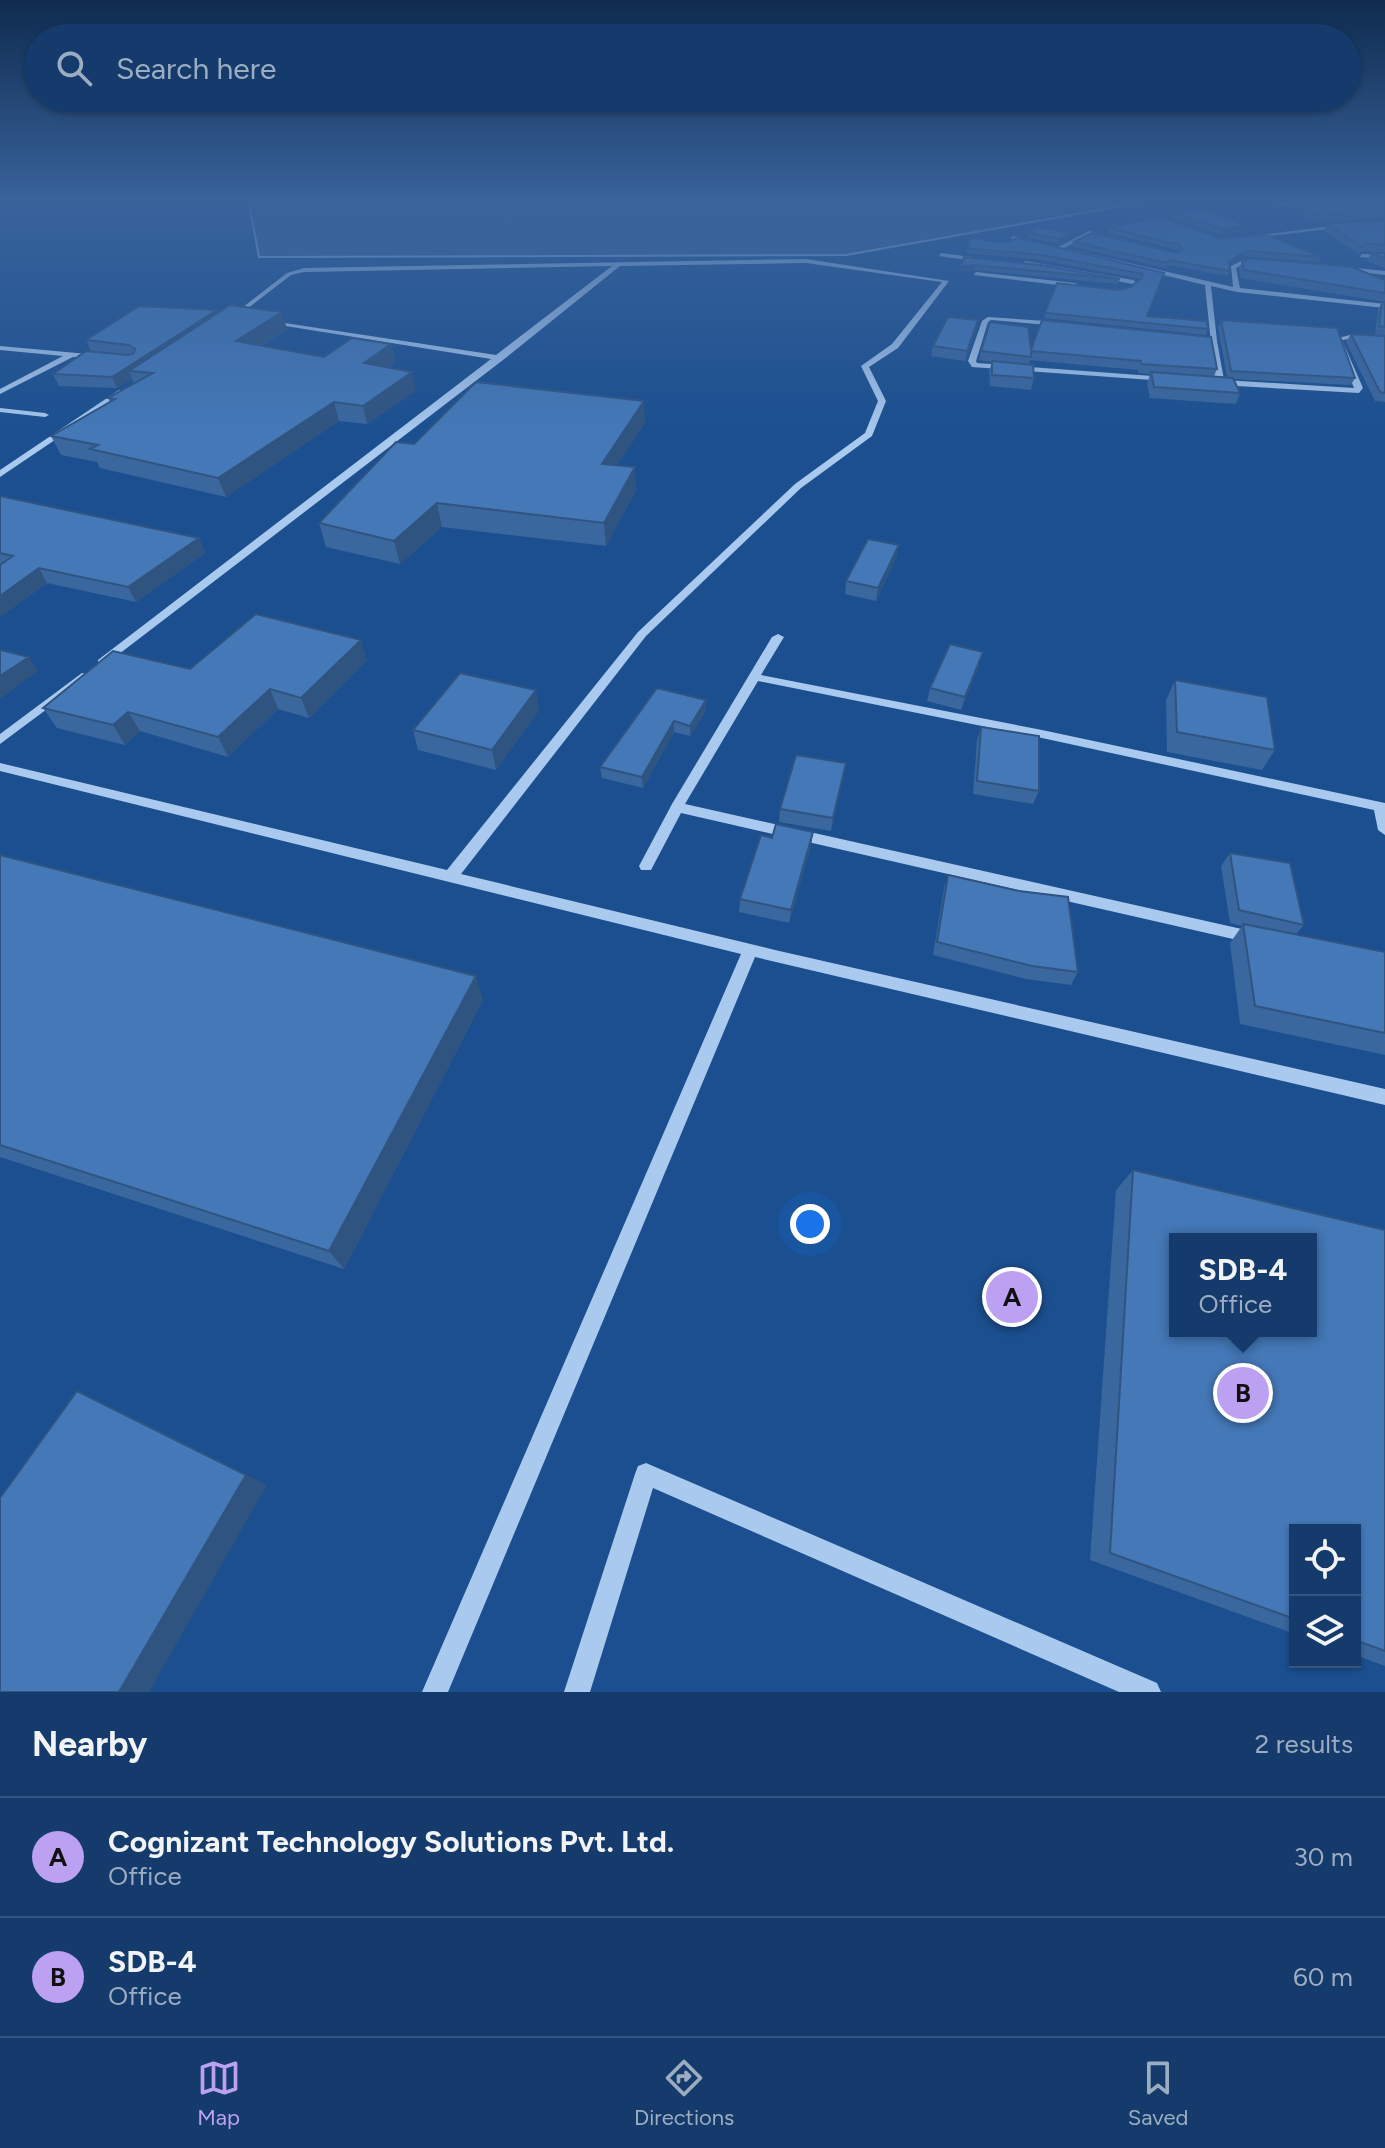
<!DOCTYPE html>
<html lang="en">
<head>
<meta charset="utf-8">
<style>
  body { margin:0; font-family:Figtree,sans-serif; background:#1d4271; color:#f1f3f6 }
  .controls { position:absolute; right:24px; bottom:24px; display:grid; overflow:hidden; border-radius:0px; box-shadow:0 2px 6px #0004 }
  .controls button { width:72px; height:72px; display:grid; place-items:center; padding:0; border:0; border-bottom:2px solid #33557e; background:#143b6b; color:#f1f3f6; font:40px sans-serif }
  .you { position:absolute; left:810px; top:1224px; width:28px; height:28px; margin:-20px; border:6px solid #fff; border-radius:50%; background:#1a73e8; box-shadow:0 0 0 12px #1a73e833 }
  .badge { display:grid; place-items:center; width:52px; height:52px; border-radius:50%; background:#bca0f2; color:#111; font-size:26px; font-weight:700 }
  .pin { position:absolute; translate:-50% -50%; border:4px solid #fff; box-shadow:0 2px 8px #0006 }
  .popup { position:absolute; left:1169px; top:1233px; width:148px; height:104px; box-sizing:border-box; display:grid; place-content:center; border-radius:0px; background:#143b6b; filter:drop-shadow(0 2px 6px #0005); font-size:26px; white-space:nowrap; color:#9dadc1 }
  .popup b { font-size:30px; color:#f1f3f6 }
  .popup::after { content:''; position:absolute; left:50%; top:100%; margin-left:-16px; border:16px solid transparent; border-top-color:#143b6b }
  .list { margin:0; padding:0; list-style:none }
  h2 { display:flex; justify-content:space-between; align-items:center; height:104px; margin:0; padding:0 32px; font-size:34px }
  h2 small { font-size:26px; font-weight:400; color:#9dadc1 }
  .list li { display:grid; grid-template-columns:52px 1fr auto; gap:24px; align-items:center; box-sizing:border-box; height:120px; padding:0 32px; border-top:2px solid #33557e }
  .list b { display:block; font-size:30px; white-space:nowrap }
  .list p { margin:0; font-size:26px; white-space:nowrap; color:#9dadc1 }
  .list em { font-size:26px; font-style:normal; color:#9dadc1 }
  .icon { flex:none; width:44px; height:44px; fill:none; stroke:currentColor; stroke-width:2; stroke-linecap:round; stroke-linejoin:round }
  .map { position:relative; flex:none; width:1385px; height:1692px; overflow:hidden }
  .search { position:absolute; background:#143b6b; box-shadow:0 2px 6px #0004; left:24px; right:24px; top:24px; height:88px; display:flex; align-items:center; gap:20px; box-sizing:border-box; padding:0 28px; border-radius:44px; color:#9dadc1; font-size:30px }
  .sheet { height:344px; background:#143b6b }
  nav { display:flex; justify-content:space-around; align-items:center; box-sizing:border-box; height:112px; border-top:2px solid #33557e; background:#143b6b; font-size:22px; color:#9dadc1 }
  nav a { display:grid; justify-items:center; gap:4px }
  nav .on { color:#bca0f2 }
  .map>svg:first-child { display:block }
  .water { fill:#3c6290; stroke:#9cc4f0; stroke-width:2 }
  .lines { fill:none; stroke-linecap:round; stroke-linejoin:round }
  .minor { fill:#a9c9ee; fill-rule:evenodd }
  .wall { fill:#3a679d }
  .shaded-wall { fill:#305480 }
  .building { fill:#4478b7; stroke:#305480; stroke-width:2; fill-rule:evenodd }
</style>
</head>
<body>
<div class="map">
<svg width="1385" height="1692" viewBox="0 0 1385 1692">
  <rect width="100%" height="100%" fill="#1b4f8f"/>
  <path class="water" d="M 248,198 L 1167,198 L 846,255 L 259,257 Z"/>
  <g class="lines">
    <path class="minor" d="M 1344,198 L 1371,198 L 1275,206 L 1272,204 Z
      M 1347,224 L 1345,227 L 1238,240 L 1235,238 Z
      M 1089,231 L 1157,248 L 1154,250 L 1090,235 L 1064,248 L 1233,287 L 1231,266 L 1245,259 L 1260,260 L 1262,263 L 1246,263 L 1236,268 L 1240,288 L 1385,304 L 1385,308 L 1237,292 L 1211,286 L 1217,341 L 1224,380 L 1354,388 L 1334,339 L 1350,335 L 1385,339 L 1385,343 L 1350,339 L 1342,340 L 1363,388 L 1359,393 L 1218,385 L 1215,382 L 1205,285 L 1010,238 L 1013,236 L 1058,247 Z
      M 941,253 L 980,258 L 983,260 L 980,262 L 939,256 Z
      M 1362,254 L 1385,255 L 1385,259 L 1360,257 Z
      M 806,259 L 949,281 L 898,348 L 869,367 L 886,401 L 872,436 L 801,488 L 646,636 L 461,874 L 775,950 L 1385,1089 L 1385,1105 L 755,957 L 448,1692 L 422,1692 L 741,954 L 0,771 L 0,763 L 447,870 L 638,632 L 795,484 L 865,433 L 878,401 L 861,366 L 892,344 L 942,282 L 806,263 L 620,266 L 503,360 L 106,664 L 98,664 L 98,660 L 491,359 L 267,323 L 265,320 L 496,355 L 612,266 L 304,272 L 291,275 L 234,319 L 229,318 L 287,273 L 304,268 Z
      M 1025,261 L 1133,280 L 1136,282 L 1133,284 L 1023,264 Z
      M 1345,267 L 1385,271 L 1385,275 L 1343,270 Z
      M 976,272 L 1075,283 L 1078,285 L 1075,287 L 974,275 Z
      M 988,317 L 1061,322 L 1065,324 L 1061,326 L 991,320 L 988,322 L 976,361 L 977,363 L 1166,377 L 1170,379 L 1166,381 L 972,367 L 968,361 L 982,321 Z
      M 0,346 L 99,355 L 103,357 L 99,359 L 73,357 L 0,394 L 0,389 L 63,356 L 0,350 Z
      M 119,390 L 126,392 L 0,477 L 0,470 Z
      M 0,408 L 45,413 L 49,415 L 45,417 L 0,412 Z
      M 778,634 L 784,637 L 761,675 L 1042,730 L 1385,803 L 1385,835 L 1378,830 L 1374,810 L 1042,738 L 758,681 L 685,804 L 1255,932 L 1260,934 L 1263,938 L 1260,942 L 1255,944 L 681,813 L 651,870 L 641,870 L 639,866 L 672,804 L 772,637 Z
      M 82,673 L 86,674 L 86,680 L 0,744 L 0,734 Z
      M 646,1463 L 1157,1683 L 1161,1692 L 1119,1692 L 653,1488 L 590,1692 L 564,1692 L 635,1474 L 638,1466 Z"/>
  </g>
  <path class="wall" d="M 1341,198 L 1385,198 L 1385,218 L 1311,222 L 1296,212 L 1299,204 L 1338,204 Z
    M 1173,213 L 1246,226 L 1244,231 L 1220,234 L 1172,217 Z
    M 1385,221 L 1385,253 L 1362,251 L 1358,254 L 1324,231 L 1327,223 Z
    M 1110,228 L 1221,239 L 1321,257 L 1319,262 L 1245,256 L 1230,264 L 1230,271 L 1228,276 L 1167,265 L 1166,268 L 1073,247 L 1074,242 L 1177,253 L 1179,251 L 1178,250 L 1108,233 Z
    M 1029,232 L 1069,238 L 1058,244 L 1028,237 Z
    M 971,238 L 1164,273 L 1147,316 L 1208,329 L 1206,335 L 1044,318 L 1045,313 L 1130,287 L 1141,279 L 1041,260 L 966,253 Z
    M 1371,253 L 1385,253 L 1385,268 L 1367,261 Z
    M 964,257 L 1120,279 L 1118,284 L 974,270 L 959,272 Z
    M 1242,262 L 1384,280 L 1385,278 L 1385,302 L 1241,278 L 1239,270 Z
    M 1382,302 L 1385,302 L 1385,402 L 1375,401 L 1346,342 L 1351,334 L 1375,335 L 1378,310 Z
    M 217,310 L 218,313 L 287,329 L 262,346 L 324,357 L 391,344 L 395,362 L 388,368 L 416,390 L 367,424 L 339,421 L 226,497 L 100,468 L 97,462 L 61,455 L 51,436 L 110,402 L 108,398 L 134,384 L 132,379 L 117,388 L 59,386 L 53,374 L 91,351 L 86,340 Z
    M 1221,320 L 1355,378 L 1351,385 L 1234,379 L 1240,393 L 1236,404 L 1150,398 L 1147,384 L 1150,374 L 1138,373 L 1138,370 L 1030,360 L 1029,364 L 1034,378 L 1031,390 L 990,386 L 989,372 L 992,362 L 979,360 L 981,351 L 1031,350 L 1217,369 L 1214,376 L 1227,377 L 1218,327 Z
    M 976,330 L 965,361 L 931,356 L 933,346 Z
    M 645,423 L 617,465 L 636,490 L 606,546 L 442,527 L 400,564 L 326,547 L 319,523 L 414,444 Z
    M 0,496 L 199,538 L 205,553 L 136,602 L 47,583 L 0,617 Z
    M 899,545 L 896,558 L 876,601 L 845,594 L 846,581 Z
    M 367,660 L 309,718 L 278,709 L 228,757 L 140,731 L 125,745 L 57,728 L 43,708 L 190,669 Z
    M 979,666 L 961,710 L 927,701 L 930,688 Z
    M 1175,680 L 1275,750 L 1262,770 L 1167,752 L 1166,700 Z
    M 657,688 L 706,711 L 690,736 L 674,732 L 643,788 L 602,778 L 600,767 Z
    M 539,710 L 496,770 L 418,750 L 413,730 Z
    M 981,727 L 1039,791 L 1033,804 L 973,794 L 977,740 Z
    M 846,763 L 831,831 L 779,822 L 780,809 Z
    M 772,838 L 811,846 L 789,923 L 739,912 L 740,899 Z
    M 1230,853 L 1304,925 L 1296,934 L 1385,952 L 1385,1055 L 1240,1024 L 1230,943 L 1242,926 L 1230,923 L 1221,866 Z
    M 0,855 L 483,1000 L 344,1269 L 0,1157 Z
    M 948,875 L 1078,972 L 1071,985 L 1026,979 L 933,955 L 944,888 Z
    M 1133,1170 L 1385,1230 L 1385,1666 L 1355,1655 L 1355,1530 L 1295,1530 L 1295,1634 L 1090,1560 L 1116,1190 Z"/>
  <path class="shaded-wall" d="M 1246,226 L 1244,231 L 1220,234 L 1222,229 Z
    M 1070,233 L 1069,238 L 1058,244 L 1059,239 Z
    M 1247,251 L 1245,256 L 1227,266 L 1229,261 Z
    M 975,265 L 974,270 L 959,272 L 960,266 Z
    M 217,310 L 220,320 L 129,371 L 132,379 L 117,388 L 112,377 Z
    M 282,312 L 287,329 L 242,359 L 236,341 Z
    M 978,320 L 976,330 L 965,361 L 967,351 Z
    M 391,344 L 395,362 L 368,381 L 364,363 Z
    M 412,372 L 416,390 L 367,424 L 363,406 Z
    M 644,401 L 645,423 L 603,487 L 602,464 Z
    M 334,402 L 339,421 L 226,497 L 218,478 Z
    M 635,467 L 636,490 L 606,546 L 604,523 Z
    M 437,503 L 442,527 L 400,564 L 394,541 Z
    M 199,538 L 205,553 L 136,602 L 128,587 Z
    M 899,545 L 896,558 L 876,601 L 878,588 Z
    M 39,568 L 47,583 L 0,617 L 0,596 Z
    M 361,640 L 367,660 L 309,718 L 301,698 Z
    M 983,652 L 979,666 L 961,710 L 965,697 Z
    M 29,657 L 38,671 L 0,699 L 0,676 Z
    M 270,689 L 278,709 L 228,757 L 218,737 Z
    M 536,690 L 539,710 L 496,770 L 492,750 Z
    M 706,700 L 706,711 L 690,736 L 690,726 Z
    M 128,712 L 140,731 L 125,745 L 113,725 Z
    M 674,721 L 674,732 L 643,788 L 642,777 Z
    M 846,763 L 844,777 L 831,831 L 833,818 Z
    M 813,832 L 811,846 L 789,923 L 791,910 Z
    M 476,976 L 483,1000 L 344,1269 L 329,1251 Z
    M 77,1391 L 267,1485 L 149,1692 L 119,1692 Z"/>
  <path class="building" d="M 1344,198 L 1385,198 L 1385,211 L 1314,215 L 1299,204 L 1358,204 Z
    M 1196,211 L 1214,213 L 1246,226 L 1222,229 L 1173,213 Z
    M 1159,216 L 1221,239 L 1264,234 L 1321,257 L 1247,251 L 1229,261 L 1230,271 L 1169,260 L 1167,263 L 1074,242 L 1092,233 L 1177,253 L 1182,249 L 1179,245 L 1110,228 Z
    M 1385,221 L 1385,245 L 1366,243 L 1362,247 L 1327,223 Z
    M 1038,227 L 1070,233 L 1059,239 L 1029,232 Z
    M 971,238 L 1004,243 L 1019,238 L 1164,273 L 1147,316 L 1207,321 L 1208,329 L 1045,313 L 1057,283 L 1119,290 L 1130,287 L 1142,278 L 1143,274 L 1042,255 L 967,248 Z
    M 1371,253 L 1385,253 L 1385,259 Z
    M 964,257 L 1041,265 L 1120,279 L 975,265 L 960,266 Z
    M 1250,258 L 1352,267 L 1384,280 L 1385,278 L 1385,293 L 1244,270 L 1242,262 Z
    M 1382,302 L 1385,302 L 1385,327 L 1379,326 Z
    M 230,305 L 282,312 L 236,341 L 324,357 L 352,338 L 391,344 L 364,363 L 412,372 L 363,406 L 334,402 L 218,478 L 90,449 L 98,445 L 51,436 L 115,399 L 108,398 L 153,373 L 129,371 Z
    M 139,306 L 217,310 L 112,377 L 53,374 L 86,351 L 128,355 L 134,353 L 135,349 L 129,345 L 86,340 Z
    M 948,317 L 978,320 L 967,351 L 933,346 Z
    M 1042,320 L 1211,337 L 1217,369 L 1141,364 L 1141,361 L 1031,351 L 1031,357 L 981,351 L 990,322 L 1028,327 L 1031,350 Z
    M 1221,320 L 1337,328 L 1355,378 L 1231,371 Z
    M 1351,334 L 1385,336 L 1385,393 L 1380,392 Z
    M 992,361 L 1033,365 L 1034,378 L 992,375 Z
    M 1151,372 L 1233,378 L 1240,393 L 1154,387 Z
    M 476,382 L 644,401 L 602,464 L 635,467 L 604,523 L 437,503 L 394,541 L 319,523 L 396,442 L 414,444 Z
    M 0,496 L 199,538 L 128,587 L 39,568 L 0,596 L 0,565 L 13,556 L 0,553 Z
    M 868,539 L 899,545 L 878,588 L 846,581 Z
    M 256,614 L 361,640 L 301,698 L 270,689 L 218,737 L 128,712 L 113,725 L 43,708 L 113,651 L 190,669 Z
    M 950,644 L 983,652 L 965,697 L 930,688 Z
    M 0,650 L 29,657 L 0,676 Z
    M 460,673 L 536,690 L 492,750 L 413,730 Z
    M 1175,680 L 1267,697 L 1275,750 L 1177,732 Z
    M 657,688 L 706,700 L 690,726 L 674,721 L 642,777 L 600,767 Z
    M 981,727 L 1039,736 L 1039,791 L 977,781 Z
    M 796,755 L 846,763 L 833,818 L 780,809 Z
    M 776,824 L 813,832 L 791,910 L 740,899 L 761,835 L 772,838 Z
    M 1230,853 L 1290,863 L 1304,925 L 1239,910 Z
    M 0,855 L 476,976 L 329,1251 L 0,1145 Z
    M 948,875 L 1019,891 L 1068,897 L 1078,972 L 1032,966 L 937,942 Z
    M 1243,924 L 1385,952 L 1385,1033 L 1255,1006 Z
    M 1133,1170 L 1385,1230 L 1385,1651 L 1355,1640 L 1355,1530 L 1295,1530 L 1295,1619 L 1110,1553 ZM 1175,1239 L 1311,1239 L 1311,1331 L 1175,1331 Z
    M 77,1391 L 246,1475 L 119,1692 L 0,1692 L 0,1498 Z"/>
  <linearGradient id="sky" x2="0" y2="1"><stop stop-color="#0f2b4f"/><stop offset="0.46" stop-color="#39639b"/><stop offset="1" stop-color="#39639b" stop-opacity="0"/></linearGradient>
  <rect width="1385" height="435" fill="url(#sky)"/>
</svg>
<div class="controls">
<button><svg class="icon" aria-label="locate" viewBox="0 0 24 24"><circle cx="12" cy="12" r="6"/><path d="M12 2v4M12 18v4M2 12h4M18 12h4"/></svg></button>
<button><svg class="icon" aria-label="layers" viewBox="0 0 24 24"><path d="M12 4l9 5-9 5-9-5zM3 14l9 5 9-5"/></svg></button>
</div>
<div class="you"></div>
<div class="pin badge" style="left:1012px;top:1297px">A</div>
<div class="pin badge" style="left:1243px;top:1393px">B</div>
<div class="popup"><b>SDB-4</b>Office</div>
<div class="search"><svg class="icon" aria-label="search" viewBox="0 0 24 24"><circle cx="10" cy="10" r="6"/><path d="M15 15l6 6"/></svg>Search here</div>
</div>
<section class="sheet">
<h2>Nearby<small>2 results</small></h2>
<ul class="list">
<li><span class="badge">A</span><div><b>Cognizant Technology Solutions Pvt. Ltd.</b><p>Office</p></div><em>30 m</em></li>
<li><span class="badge">B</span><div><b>SDB-4</b><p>Office</p></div><em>60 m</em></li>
</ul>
</section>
<nav>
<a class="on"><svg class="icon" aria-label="map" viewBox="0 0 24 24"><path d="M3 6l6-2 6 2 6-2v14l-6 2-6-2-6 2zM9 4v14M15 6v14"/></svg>Map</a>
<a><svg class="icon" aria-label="directions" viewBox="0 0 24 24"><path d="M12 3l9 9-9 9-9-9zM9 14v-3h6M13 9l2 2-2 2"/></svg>Directions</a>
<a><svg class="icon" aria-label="saved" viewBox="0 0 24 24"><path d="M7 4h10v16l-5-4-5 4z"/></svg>Saved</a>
</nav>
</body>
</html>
